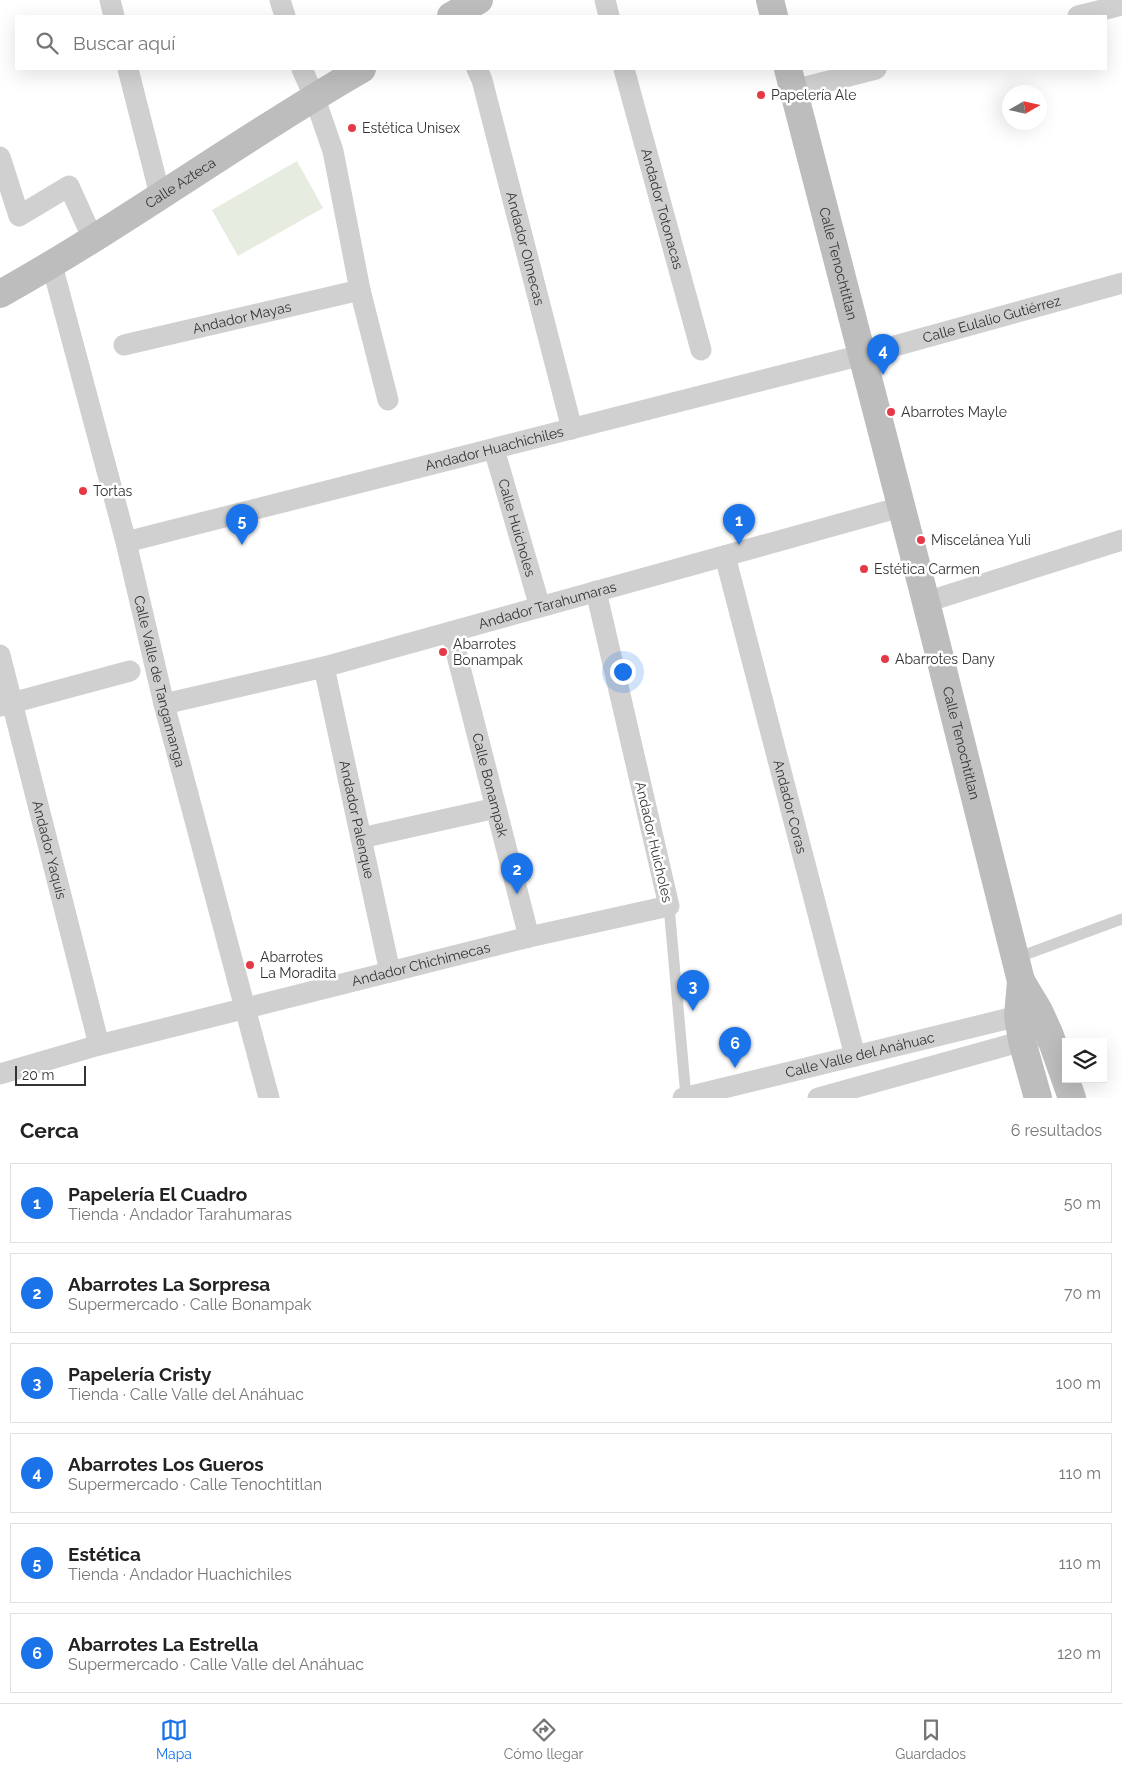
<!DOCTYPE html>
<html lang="es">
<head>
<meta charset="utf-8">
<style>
  body { margin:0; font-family:Raleway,sans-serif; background:#f2f2f2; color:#222 }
  .controls { position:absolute; right:15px; bottom:15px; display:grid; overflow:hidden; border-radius:0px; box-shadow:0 5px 20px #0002 }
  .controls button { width:45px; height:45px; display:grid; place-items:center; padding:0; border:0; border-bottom:1px solid #e0e0e0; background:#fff; color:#222; font:25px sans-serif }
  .compass { position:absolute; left:1002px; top:85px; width:45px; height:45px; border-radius:50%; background:#fff; box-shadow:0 5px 20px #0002; rotate:81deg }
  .scale { position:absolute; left:15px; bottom:12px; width:71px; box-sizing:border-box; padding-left:5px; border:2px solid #333; border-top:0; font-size:14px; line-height:18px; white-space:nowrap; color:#333; -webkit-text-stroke:4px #fff; paint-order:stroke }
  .you { position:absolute; left:622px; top:671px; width:18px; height:18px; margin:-12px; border:4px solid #fff; border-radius:50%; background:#1a73e8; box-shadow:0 0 0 8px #1a73e833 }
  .badge { display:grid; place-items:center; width:32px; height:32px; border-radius:50%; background:#1a73e8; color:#fff; font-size:16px; font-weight:700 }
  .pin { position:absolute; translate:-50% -41px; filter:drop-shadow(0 1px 2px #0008) }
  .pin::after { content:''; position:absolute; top:26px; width:18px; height:15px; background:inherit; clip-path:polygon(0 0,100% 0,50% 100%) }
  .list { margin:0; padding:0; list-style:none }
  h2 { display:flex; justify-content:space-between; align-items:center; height:65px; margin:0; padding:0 20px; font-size:21px }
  h2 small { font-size:16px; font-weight:400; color:#767676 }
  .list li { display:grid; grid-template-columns:32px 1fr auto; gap:15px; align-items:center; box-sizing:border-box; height:80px; margin:0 10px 10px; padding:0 10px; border:1px solid #e0e0e0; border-radius:0px }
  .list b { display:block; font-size:19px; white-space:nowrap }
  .list p { margin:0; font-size:16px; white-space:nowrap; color:#767676 }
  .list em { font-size:16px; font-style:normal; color:#767676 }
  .icon { flex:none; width:28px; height:28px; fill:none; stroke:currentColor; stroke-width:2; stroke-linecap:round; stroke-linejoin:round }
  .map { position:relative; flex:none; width:1122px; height:1098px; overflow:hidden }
  .search { position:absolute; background:#fff; box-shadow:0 5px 20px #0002; left:15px; right:15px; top:15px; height:55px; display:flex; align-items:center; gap:12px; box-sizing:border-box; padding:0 18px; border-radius:0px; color:#767676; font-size:19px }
  .sheet { height:605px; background:#fff }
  nav { display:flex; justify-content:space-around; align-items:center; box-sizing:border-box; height:70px; border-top:1px solid #e0e0e0; background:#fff; font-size:14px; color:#767676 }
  nav a { display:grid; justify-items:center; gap:2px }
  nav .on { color:#1a73e8 }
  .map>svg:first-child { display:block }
  .green { fill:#e6ecdf }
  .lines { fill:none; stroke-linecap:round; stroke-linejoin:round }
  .lane { stroke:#d0d0d0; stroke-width:11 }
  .street { stroke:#d0d0d0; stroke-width:21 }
  .secondary { stroke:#bdbdbd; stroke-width:28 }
  .poi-dot { fill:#e63946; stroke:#fff; stroke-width:2 }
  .labels { text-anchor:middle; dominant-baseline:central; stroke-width:5; stroke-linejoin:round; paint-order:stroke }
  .poi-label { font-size:14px; fill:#333; stroke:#fff; text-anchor:start }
  .street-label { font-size:14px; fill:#333; stroke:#fff }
</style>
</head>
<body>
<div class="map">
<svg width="1122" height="1098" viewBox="0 0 1122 1098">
  <rect width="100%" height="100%" fill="#fff"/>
  <path class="green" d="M 297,161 L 323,208 L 238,256 L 212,210 Z"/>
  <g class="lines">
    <path class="lane" d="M 669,906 L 686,1097
      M 1016,958 L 1122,919"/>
    <g class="street">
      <path d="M 110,0 L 114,16"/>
      <path d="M 280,0 L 285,16"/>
      <path d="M 605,0 L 609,16"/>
      <path d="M 1078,16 L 1122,5"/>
      <path d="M 128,69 L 160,195"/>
      <path d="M 302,69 L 314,96 L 333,151 L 360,290 L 388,400"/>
      <path id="s1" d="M 477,69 L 482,80 L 572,429"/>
      <path id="s2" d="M 624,69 L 701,350"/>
      <path d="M 794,90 L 876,69"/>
      <path d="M 0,157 L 19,216 L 69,186 L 93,239"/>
      <path id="s3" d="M 52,265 L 126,542 L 164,704 L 269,1098"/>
      <path id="s4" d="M 124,345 L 360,290"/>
      <path id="s5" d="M 494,449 L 540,607"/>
      <path id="s6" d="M 126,542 L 862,355 L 1122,283"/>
      <path id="s7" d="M 725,556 L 855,1056"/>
      <path d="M 926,602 L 1122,540"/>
      <path id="s8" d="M 451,632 L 529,937"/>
      <path id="s9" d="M 0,655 L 99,1045"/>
      <path id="s10" d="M 324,667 L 390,972"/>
      <path id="s11" d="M 164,704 L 324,667 L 901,507"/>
      <path d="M 0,706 L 130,671"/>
      <path d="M 361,838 L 496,808"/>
      <path id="s12" d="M 0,1074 L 99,1045 L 529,937 L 669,906 L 596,591"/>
      <path id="s13" d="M 683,1098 L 1031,1013"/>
      <path d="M 818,1098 L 1037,1037"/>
    </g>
    <g class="secondary">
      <path d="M 770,0 L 774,16"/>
      <path d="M 451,16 L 479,0"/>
      <path id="s14" d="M 788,69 L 926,602 L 1021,981 L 1039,1011 L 1049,1033 L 1072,1098"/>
      <path id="s15" d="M 0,294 C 124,225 239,140 362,69"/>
      <path d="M 1021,981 L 1018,1016 L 1022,1041 L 1038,1098"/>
    </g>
  </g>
  <g class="poi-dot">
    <circle cx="761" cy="95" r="5"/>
    <circle cx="352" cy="128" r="5"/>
    <circle cx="891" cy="412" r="5"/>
    <circle cx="83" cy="491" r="5"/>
    <circle cx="921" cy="540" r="5"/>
    <circle cx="864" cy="569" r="5"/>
    <circle cx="443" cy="652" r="5"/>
    <circle cx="885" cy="659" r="5"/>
    <circle cx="250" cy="965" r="5"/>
  </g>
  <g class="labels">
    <g class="poi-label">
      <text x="771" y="95">Papelería Ale</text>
      <text x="362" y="128">Estética Unisex</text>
      <text x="901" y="412">Abarrotes Mayle</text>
      <text x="93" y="491">Tortas</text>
      <text x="931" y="540">Miscelánea Yuli</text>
      <text x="874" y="569">Estética Carmen</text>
      <text x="453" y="644">Abarrotes<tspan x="453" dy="16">Bonampak</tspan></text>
      <text x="895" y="659">Abarrotes Dany</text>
      <text x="260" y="957">Abarrotes<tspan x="260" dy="16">La Moradita</tspan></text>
    </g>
    <g class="street-label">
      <text stroke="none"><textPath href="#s15" startOffset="212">Calle Azteca</textPath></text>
      <text stroke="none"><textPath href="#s2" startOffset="145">Andador Totonacas</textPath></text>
      <text stroke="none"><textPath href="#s1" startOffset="186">Andador Olmecas</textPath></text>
      <text stroke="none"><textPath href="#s14" startOffset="201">Calle Tenochtitlan</textPath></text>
      <text stroke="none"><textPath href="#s4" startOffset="121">Andador Mayas</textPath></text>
      <text stroke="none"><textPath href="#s6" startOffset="894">Calle Eulalio Gutiérrez</textPath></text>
      <text stroke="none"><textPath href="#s6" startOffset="380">Andador Huachichiles</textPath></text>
      <text stroke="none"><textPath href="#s5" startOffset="82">Calle Huicholes</textPath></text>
      <text stroke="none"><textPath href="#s11" startOffset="396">Andador Tarahumaras</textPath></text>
      <text stroke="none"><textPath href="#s3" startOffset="430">Calle Valle de Tangamanga</textPath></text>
      <text stroke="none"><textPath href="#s14" startOffset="696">Calle Tenochtitlan</textPath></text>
      <text stroke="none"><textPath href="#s8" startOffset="158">Calle Bonampak</textPath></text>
      <text stroke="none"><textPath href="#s7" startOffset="259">Andador Coras</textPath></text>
      <text stroke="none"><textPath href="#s10" startOffset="156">Andador Palenque</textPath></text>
      <text transform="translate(654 842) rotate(77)">Andador Huicholes</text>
      <text stroke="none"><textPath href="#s9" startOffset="201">Andador Yaquis</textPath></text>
      <text stroke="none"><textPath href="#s12" startOffset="435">Andador Chichimecas</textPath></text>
      <text stroke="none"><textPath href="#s13" startOffset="182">Calle Valle del Anáhuac</textPath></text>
    </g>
  </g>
</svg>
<div class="controls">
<button><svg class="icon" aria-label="layers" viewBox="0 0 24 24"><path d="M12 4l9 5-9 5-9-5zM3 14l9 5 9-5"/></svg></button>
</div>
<svg class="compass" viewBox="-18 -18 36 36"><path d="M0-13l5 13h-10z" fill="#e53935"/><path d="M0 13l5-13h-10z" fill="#767676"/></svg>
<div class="scale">20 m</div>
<div class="you"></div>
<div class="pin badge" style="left:739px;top:545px">1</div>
<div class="pin badge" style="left:517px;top:894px">2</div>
<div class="pin badge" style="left:693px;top:1011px">3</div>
<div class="pin badge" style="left:883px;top:375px">4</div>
<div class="pin badge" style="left:242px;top:545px">5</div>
<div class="pin badge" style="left:735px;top:1068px">6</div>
<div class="search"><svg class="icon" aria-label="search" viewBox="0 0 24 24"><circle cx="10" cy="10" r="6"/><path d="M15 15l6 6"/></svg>Buscar aquí</div>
</div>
<section class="sheet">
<h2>Cerca<small>6 resultados</small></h2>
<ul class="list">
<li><span class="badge">1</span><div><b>Papelería El Cuadro</b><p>Tienda · Andador Tarahumaras</p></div><em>50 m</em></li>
<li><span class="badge">2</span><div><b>Abarrotes La Sorpresa</b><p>Supermercado · Calle Bonampak</p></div><em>70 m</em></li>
<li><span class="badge">3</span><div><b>Papelería Cristy</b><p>Tienda · Calle Valle del Anáhuac</p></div><em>100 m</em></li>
<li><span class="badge">4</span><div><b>Abarrotes Los Gueros</b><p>Supermercado · Calle Tenochtitlan</p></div><em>110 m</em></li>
<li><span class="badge">5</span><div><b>Estética</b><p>Tienda · Andador Huachichiles</p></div><em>110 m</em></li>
<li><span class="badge">6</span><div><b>Abarrotes La Estrella</b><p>Supermercado · Calle Valle del Anáhuac</p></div><em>120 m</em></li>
</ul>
</section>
<nav>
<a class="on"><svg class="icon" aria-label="map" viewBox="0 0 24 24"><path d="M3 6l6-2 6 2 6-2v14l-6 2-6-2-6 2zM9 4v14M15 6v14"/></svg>Mapa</a>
<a><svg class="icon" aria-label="directions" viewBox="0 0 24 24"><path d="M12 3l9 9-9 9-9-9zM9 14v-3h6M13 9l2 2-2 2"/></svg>Cómo llegar</a>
<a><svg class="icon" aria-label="saved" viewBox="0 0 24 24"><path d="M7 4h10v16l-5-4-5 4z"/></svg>Guardados</a>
</nav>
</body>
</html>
